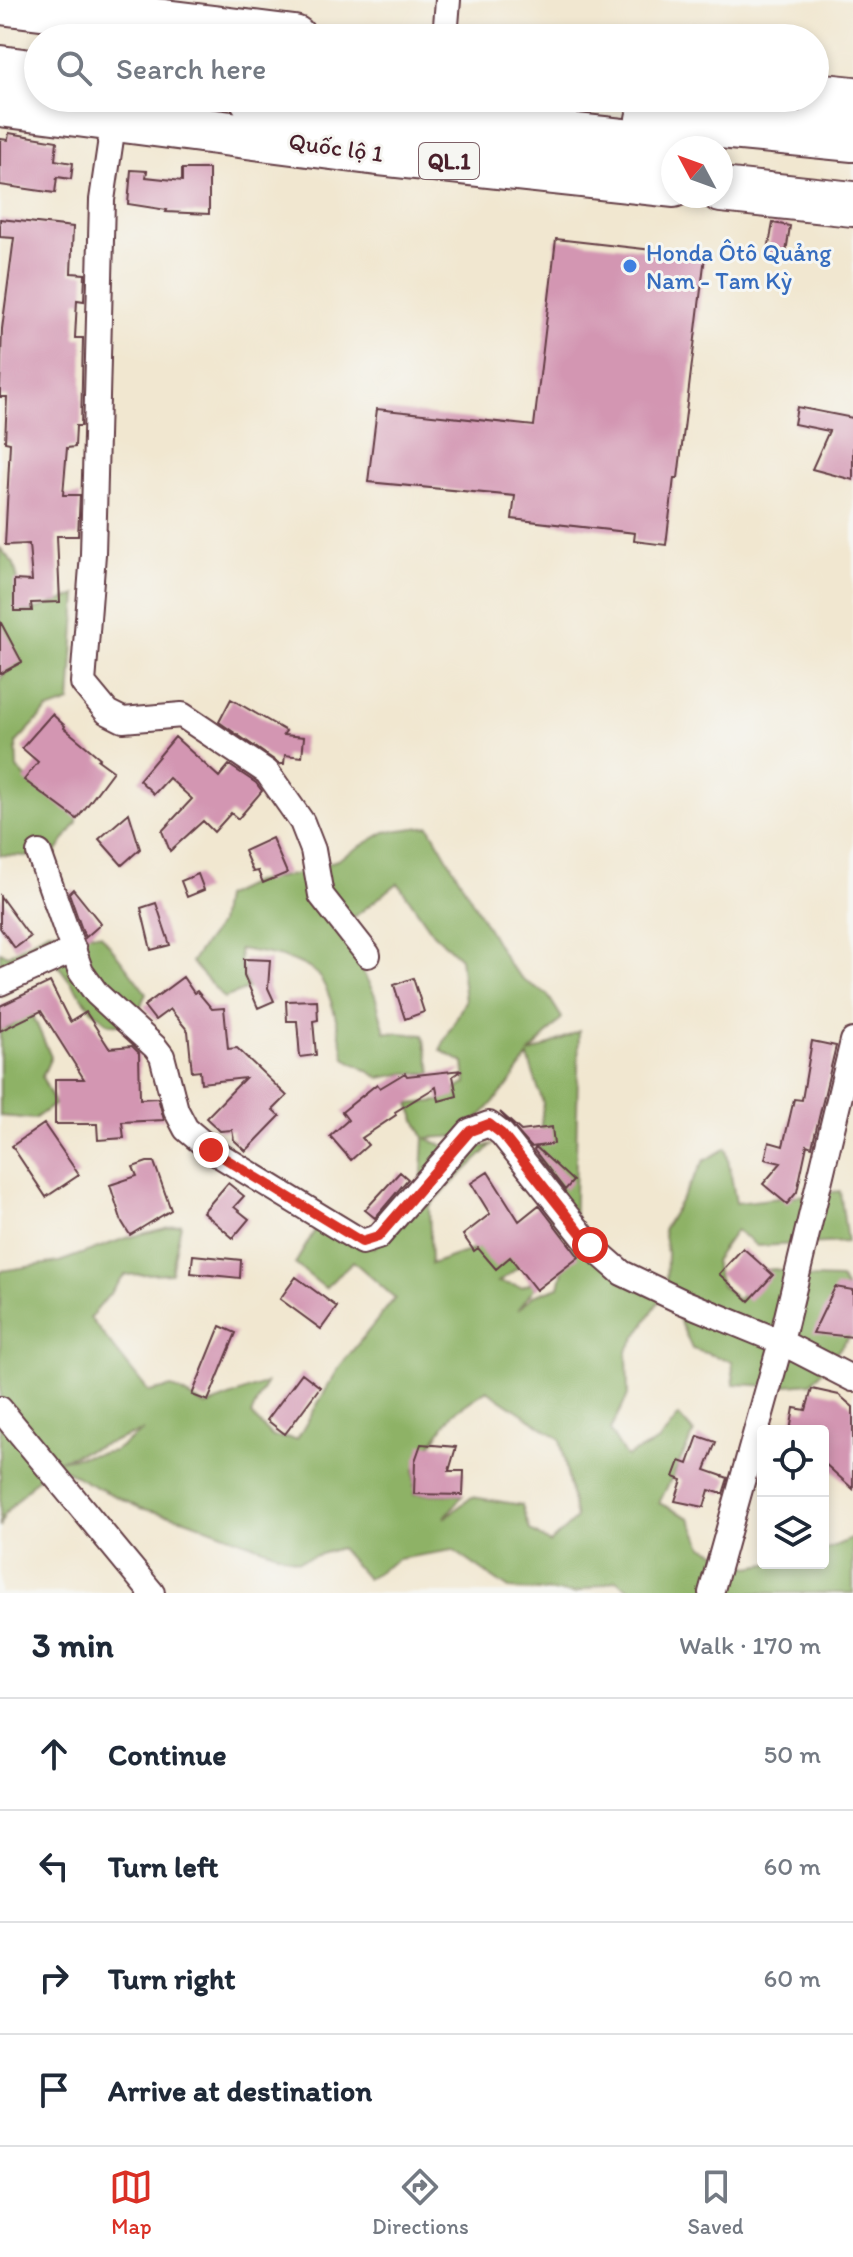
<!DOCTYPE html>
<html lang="en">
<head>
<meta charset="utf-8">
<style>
  body { margin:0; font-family:Itim,sans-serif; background:#f2f2f3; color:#1f2937 }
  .controls { position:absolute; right:24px; bottom:24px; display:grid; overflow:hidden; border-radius:8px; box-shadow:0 4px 12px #0003 }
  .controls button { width:72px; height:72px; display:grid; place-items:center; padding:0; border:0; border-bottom:2px solid #e0e1e3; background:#fff; color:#1f2937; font:40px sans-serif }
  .compass { position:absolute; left:661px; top:136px; width:72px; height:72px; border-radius:50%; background:#fff; box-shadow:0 4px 12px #0003; rotate:311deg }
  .stop { position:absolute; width:24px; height:24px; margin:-18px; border:6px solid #d93025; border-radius:50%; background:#fff }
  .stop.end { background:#d93025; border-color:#fff; box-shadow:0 2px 8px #0008 }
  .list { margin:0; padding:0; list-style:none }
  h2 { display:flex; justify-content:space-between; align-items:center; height:104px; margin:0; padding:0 32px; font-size:34px }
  h2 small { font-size:26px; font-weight:400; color:#747a83 }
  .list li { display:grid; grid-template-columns:52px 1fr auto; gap:24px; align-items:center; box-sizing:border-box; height:112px; padding:0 32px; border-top:2px solid #e0e1e3 }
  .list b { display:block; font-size:30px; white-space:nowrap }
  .list em { font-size:26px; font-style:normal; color:#747a83 }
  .icon { flex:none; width:44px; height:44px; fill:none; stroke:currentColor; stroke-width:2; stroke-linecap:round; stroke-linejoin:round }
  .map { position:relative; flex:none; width:853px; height:1593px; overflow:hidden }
  .search { position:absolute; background:#fff; box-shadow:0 4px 12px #0003; left:24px; right:24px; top:24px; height:88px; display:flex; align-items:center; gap:20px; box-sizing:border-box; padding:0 28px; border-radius:44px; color:#747a83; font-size:30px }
  .sheet { height:552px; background:#fff }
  nav { display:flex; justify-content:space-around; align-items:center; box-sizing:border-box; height:112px; border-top:2px solid #e0e1e3; background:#fff; font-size:22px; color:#747a83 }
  nav a { display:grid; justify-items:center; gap:4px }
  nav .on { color:#d93025 }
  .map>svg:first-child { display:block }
  .forest { fill:#8eb266; stroke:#6c6848; stroke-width:2; fill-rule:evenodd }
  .building { fill:#d396b2 }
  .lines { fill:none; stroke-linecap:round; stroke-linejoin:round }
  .street-casing { stroke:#633d44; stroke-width:28 }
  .highway-casing { stroke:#633d44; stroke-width:48 }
  .street { stroke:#fff; stroke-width:24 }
  .highway { stroke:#fff; stroke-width:44 }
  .route { stroke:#d93025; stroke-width:10 }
  .shop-dot { fill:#3f7fe0; stroke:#f6f6f2; stroke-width:3 }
  .labels { text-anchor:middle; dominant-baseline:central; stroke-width:6; stroke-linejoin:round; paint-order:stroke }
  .shield { fill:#f6f6f2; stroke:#7e6067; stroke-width:2 }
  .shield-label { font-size:22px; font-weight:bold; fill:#4a1f2b }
  .street-label { font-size:24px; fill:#4a1f2b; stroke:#f6f6f2 }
  .shop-label { font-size:24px; fill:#366cbe; stroke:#f6f6f2; text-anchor:start }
</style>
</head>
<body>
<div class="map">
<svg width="853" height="1593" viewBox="0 0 853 1593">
  <rect width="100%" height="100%" fill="#f6f6f2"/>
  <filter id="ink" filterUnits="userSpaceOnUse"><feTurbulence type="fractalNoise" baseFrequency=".0125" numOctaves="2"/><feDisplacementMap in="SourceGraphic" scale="16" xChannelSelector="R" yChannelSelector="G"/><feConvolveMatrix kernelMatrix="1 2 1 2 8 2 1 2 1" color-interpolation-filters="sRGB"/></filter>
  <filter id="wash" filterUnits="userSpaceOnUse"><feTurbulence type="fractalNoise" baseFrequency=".006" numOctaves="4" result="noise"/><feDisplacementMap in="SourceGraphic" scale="32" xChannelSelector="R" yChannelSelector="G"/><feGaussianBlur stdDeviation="1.8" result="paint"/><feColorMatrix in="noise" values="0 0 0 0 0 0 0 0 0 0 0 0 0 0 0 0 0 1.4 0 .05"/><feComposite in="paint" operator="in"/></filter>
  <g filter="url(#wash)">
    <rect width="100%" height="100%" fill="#f1e7d0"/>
    <path class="forest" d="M 0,548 L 14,564 L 26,613 L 77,595 L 70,702 L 47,710 L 16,743 L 17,768 L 41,792 L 78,801 L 77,822 L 53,857 L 0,855 L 0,680 L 13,660 L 0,631 Z
      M 429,826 L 509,965 L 526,982 L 547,994 L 562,1018 L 529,1054 L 579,1031 L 574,1239 L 666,1289 L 667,1253 L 663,1230 L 704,1161 L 726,1148 L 736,1203 L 840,1191 L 847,1242 L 757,1246 L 736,1230 L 714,1261 L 721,1285 L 738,1300 L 756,1271 L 775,1269 L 811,1278 L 841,1279 L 850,1297 L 850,1336 L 812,1383 L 774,1386 L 734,1384 L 732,1361 L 692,1349 L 666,1290 L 627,1351 L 628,1395 L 610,1431 L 626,1457 L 659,1441 L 679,1416 L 694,1433 L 659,1503 L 690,1518 L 703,1546 L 750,1567 L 773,1563 L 823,1563 L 823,1551 L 853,1538 L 853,1593 L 635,1593 L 616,1580 L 575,1593 L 509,1589 L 453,1550 L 398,1559 L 367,1579 L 340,1548 L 298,1561 L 185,1519 L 140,1508 L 86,1482 L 52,1462 L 4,1515 L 0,1528 L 0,1271 L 59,1262 L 126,1238 L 181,1224 L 171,1273 L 125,1275 L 90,1318 L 149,1392 L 172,1387 L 206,1406 L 266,1383 L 251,1415 L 273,1437 L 297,1439 L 340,1366 L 395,1298 L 353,1261 L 325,1288 L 295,1264 L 319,1223 L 374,1248 L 421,1190 L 424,1138 L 409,1104 L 439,1101 L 466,1083 L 464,1063 L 440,1050 L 465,1001 L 460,958 L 433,933 L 398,883 L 340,928 L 375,995 L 385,1032 L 423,1035 L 432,1073 L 407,1073 L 380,1078 L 345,1058 C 340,1036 331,982 312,970 C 291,956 264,953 239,949 L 240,962 L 248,989 L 224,998 L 191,962 L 219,924 L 223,897 L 254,882 L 297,874 L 337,860 L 385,832 ZM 528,1057 L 543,1103 L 535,1189 L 565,1261 L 559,1287 L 533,1296 L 518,1310 L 542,1278 L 522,1287 L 498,1282 L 519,1267 L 519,1227 L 477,1248 L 431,1264 L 429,1206 L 492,1145 L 455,1151 L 426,1138 L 463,1136 L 507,1087 ZM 487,1390 L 560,1439 L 576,1519 L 550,1543 L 530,1530 L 522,1505 L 472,1497 L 444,1518 L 463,1495 L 414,1494 L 414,1470 L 453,1413 ZM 143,1431 L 114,1451 L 58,1460 L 59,1460 Z
      M 48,931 L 101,934 L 146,993 L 133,1025 L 109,1024 L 91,1009 L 54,960 L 26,975 L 5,994 L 0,995 L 0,952 L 8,955 Z
      M 31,1011 L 51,1057 L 42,1077 L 55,1104 L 34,1119 L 0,1116 L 0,1028 L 9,1028 Z"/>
    <g id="blocks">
      <path class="building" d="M 9,133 L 57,141 L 55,160 L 73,163 L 71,179 L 57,177 L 55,193 L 0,185 L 0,139 L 8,140 Z
        M 182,169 L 209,169 L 209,214 L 166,212 L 167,210 L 128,204 L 131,170 L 147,171 L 146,177 L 182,181 Z
        M 0,219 L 73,227 L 71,273 L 85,274 L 84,301 L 77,300 L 75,338 L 83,338 L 81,426 L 76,426 L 75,447 L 67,448 L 63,495 L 80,495 L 78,536 L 57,536 L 60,602 L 31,603 L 32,611 L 14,611 L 14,580 L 32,581 L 29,544 L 5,545 L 10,443 L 5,442 L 7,397 L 0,397 L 0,386 L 2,329 L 14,238 L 0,237 Z
        M 773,223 L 790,226 L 785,259 L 767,256 Z
        M 556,239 L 705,256 L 678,478 L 674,478 L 666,545 L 634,541 L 635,533 L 512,519 L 515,496 L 368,482 L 377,409 L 534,426 Z
        M 797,407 L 853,418 L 853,480 L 812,469 L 829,431 L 794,424 Z
        M 0,621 L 22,662 L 0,674 Z
        M 231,699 L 286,731 L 283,735 L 304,737 L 302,757 L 285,755 L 284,764 L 280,764 L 219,722 Z
        M 52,714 L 65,726 L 64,728 L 100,758 L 98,760 L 113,771 L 77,819 L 24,780 L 38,762 L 22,748 Z
        M 175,737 L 219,777 L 229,765 L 256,783 L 262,791 L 238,819 L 231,813 L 214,832 L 203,821 L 170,851 L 162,831 L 192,799 L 169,778 L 154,794 L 139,780 Z
        M 129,813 L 140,849 L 122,865 L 99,839 Z
        M 272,838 L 287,873 L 263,883 L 258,871 L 253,872 L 244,851 Z
        M 198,874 L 204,890 L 187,897 L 181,881 Z
        M 73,889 L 101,924 L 85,938 L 69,893 Z
        M 0,896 L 30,937 L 15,948 L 0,928 Z
        M 156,903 L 170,945 L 151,950 L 141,908 Z
        M 244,959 L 270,960 L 268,988 L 274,1001 L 258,1008 L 244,975 Z
        M 183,977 L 194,993 L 197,991 L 212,1009 L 224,1008 L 228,1049 L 237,1048 L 287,1096 L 273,1110 L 280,1116 L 246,1151 L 234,1140 L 232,1130 L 220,1131 L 206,1118 L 245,1078 L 201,1083 L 200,1071 L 192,1072 L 188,1031 L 170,1009 L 155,1020 L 144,1006 Z
        M 413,978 L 424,1012 L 405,1019 L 394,985 Z
        M 50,982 L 70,1022 L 86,1012 L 109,1048 L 132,1046 L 139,1053 L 140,1099 L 158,1098 L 164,1120 L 122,1122 L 124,1138 L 98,1140 L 97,1124 L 55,1124 L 55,1079 L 84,1079 L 41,1011 L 0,1031 L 0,1006 Z
        M 317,1000 L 318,1020 L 313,1021 L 316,1055 L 300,1057 L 297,1021 L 287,1021 L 286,1001 Z
        M 812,1041 L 836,1046 L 812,1147 L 807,1145 L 797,1192 L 787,1204 L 763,1184 L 781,1163 L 765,1159 L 769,1142 L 783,1146 L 794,1099 L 802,1100 Z
        M 462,1070 L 453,1076 L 457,1096 L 439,1101 L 436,1087 L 395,1112 L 396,1115 L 362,1138 L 368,1145 L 351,1160 L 330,1136 L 348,1120 L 342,1112 L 377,1084 L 380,1088 L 405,1073 L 407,1076 Z
        M 500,1112 L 521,1131 L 552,1127 L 554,1144 L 531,1147 Z
        M 44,1124 L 79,1175 L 46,1197 L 12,1146 Z
        M 536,1147 L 573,1181 L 565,1190 L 534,1150 Z
        M 147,1162 L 154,1162 L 171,1210 L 130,1235 L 122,1222 L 110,1185 L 137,1176 L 133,1167 Z
        M 400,1172 L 408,1179 L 375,1218 L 365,1210 Z
        M 488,1172 L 519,1221 L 539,1205 L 579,1257 L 536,1290 L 510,1257 L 496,1269 L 478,1248 L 474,1251 L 463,1235 L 490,1214 L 471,1183 Z
        M 228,1183 L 244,1196 L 234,1207 L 249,1219 L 233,1238 L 203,1212 Z
        M 743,1248 L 773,1275 L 749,1301 L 719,1274 Z
        M 193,1255 L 241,1260 L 240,1278 L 191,1273 Z
        M 296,1277 L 337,1307 L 321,1329 L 280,1299 Z
        M 835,1287 L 853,1290 L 853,1337 L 813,1333 Z
        M 220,1326 L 236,1333 L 208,1401 L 192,1395 Z
        M 302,1373 L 320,1387 L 285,1434 L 267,1420 Z
        M 812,1389 L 839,1395 L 853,1407 L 853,1489 L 823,1462 L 823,1431 L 790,1431 L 794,1408 L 806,1410 Z
        M 698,1436 L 716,1442 L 705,1470 L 728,1478 L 723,1494 L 709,1490 L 704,1507 L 675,1501 L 682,1480 L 674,1477 L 680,1461 L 688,1464 Z
        M 421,1444 L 456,1447 L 449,1471 L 464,1471 L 463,1495 L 414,1494 L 415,1461 Z"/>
    </g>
  </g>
  <g filter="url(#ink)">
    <use href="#blocks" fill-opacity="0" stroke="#633d44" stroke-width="2"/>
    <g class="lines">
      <g class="street-casing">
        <path id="street" d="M 445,38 L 448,0
          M 114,118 L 102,200 L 93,554 L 83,683 L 107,712 L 123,720 L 182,715 L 267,772 L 302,822 L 313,850 L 321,895 L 368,955
          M 39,853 L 81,972 L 97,994 L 155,1047 L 162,1056 L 176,1110 L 186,1129 L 211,1150 L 362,1242 L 378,1237 L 470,1131 L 489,1124 L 502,1134 L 590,1245 L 622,1273 L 681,1301 L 781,1342 L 853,1379
          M 0,983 L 74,950
          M 0,1409 L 152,1593
          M 711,1593 L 781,1342 L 853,1041"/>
      </g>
      <g class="highway-casing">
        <path id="highway" d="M 0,2 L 294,38
          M 0,68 L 38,73
          M 815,95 L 853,99
          M 252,98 L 437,121 L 689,148
          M 0,104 L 378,153 L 673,185
          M 648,119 L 853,139
          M 721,190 L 853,204"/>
      </g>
      <use href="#street" class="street"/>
      <use href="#highway" class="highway"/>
    </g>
  </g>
  <g class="lines" filter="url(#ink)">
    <path class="route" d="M 211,1150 L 362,1242 L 378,1237 L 470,1131 L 489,1124 L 502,1134 L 590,1245"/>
  </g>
  <circle class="shop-dot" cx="630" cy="266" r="8"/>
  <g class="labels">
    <rect class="shield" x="419" y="143" width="60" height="36" rx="6"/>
    <g class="shield-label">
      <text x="449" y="161">QL.1</text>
    </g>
    <g class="street-label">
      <text transform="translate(336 147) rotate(8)">Quốc lộ 1</text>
    </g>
    <g class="shop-label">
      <text x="646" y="252">Honda Ôtô Quảng<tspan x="646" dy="28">Nam - Tam Kỳ</tspan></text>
    </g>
  </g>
</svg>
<div class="controls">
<button><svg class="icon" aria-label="locate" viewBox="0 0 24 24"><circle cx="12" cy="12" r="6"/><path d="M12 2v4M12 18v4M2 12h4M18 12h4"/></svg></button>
<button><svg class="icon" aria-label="layers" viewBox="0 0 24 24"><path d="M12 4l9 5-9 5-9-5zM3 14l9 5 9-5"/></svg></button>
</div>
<svg class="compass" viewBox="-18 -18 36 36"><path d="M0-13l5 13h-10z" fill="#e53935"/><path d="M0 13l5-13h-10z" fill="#747a83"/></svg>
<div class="stop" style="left:590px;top:1245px"></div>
<div class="stop end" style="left:211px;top:1150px"></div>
<div class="search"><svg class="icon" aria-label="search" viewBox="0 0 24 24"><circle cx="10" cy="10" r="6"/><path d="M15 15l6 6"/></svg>Search here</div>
</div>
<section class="sheet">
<h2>3 min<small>Walk · 170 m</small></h2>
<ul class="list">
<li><svg class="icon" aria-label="ahead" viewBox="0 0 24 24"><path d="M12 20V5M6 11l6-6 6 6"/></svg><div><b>Continue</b></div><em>50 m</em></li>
<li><svg class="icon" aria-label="left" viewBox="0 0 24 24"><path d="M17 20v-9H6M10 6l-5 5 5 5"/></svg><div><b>Turn left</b></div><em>60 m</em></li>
<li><svg class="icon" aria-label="right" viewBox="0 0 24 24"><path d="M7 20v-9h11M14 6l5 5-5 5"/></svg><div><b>Turn right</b></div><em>60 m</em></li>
<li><svg class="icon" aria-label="arrive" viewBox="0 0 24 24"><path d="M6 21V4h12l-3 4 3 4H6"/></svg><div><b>Arrive at destination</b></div></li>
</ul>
</section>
<nav>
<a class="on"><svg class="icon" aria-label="map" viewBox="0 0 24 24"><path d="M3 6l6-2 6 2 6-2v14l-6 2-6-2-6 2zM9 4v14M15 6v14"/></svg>Map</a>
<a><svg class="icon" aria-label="directions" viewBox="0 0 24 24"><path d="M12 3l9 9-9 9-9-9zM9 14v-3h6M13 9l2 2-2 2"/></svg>Directions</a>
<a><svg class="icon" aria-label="saved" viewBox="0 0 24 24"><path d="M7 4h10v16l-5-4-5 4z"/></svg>Saved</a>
</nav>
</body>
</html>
